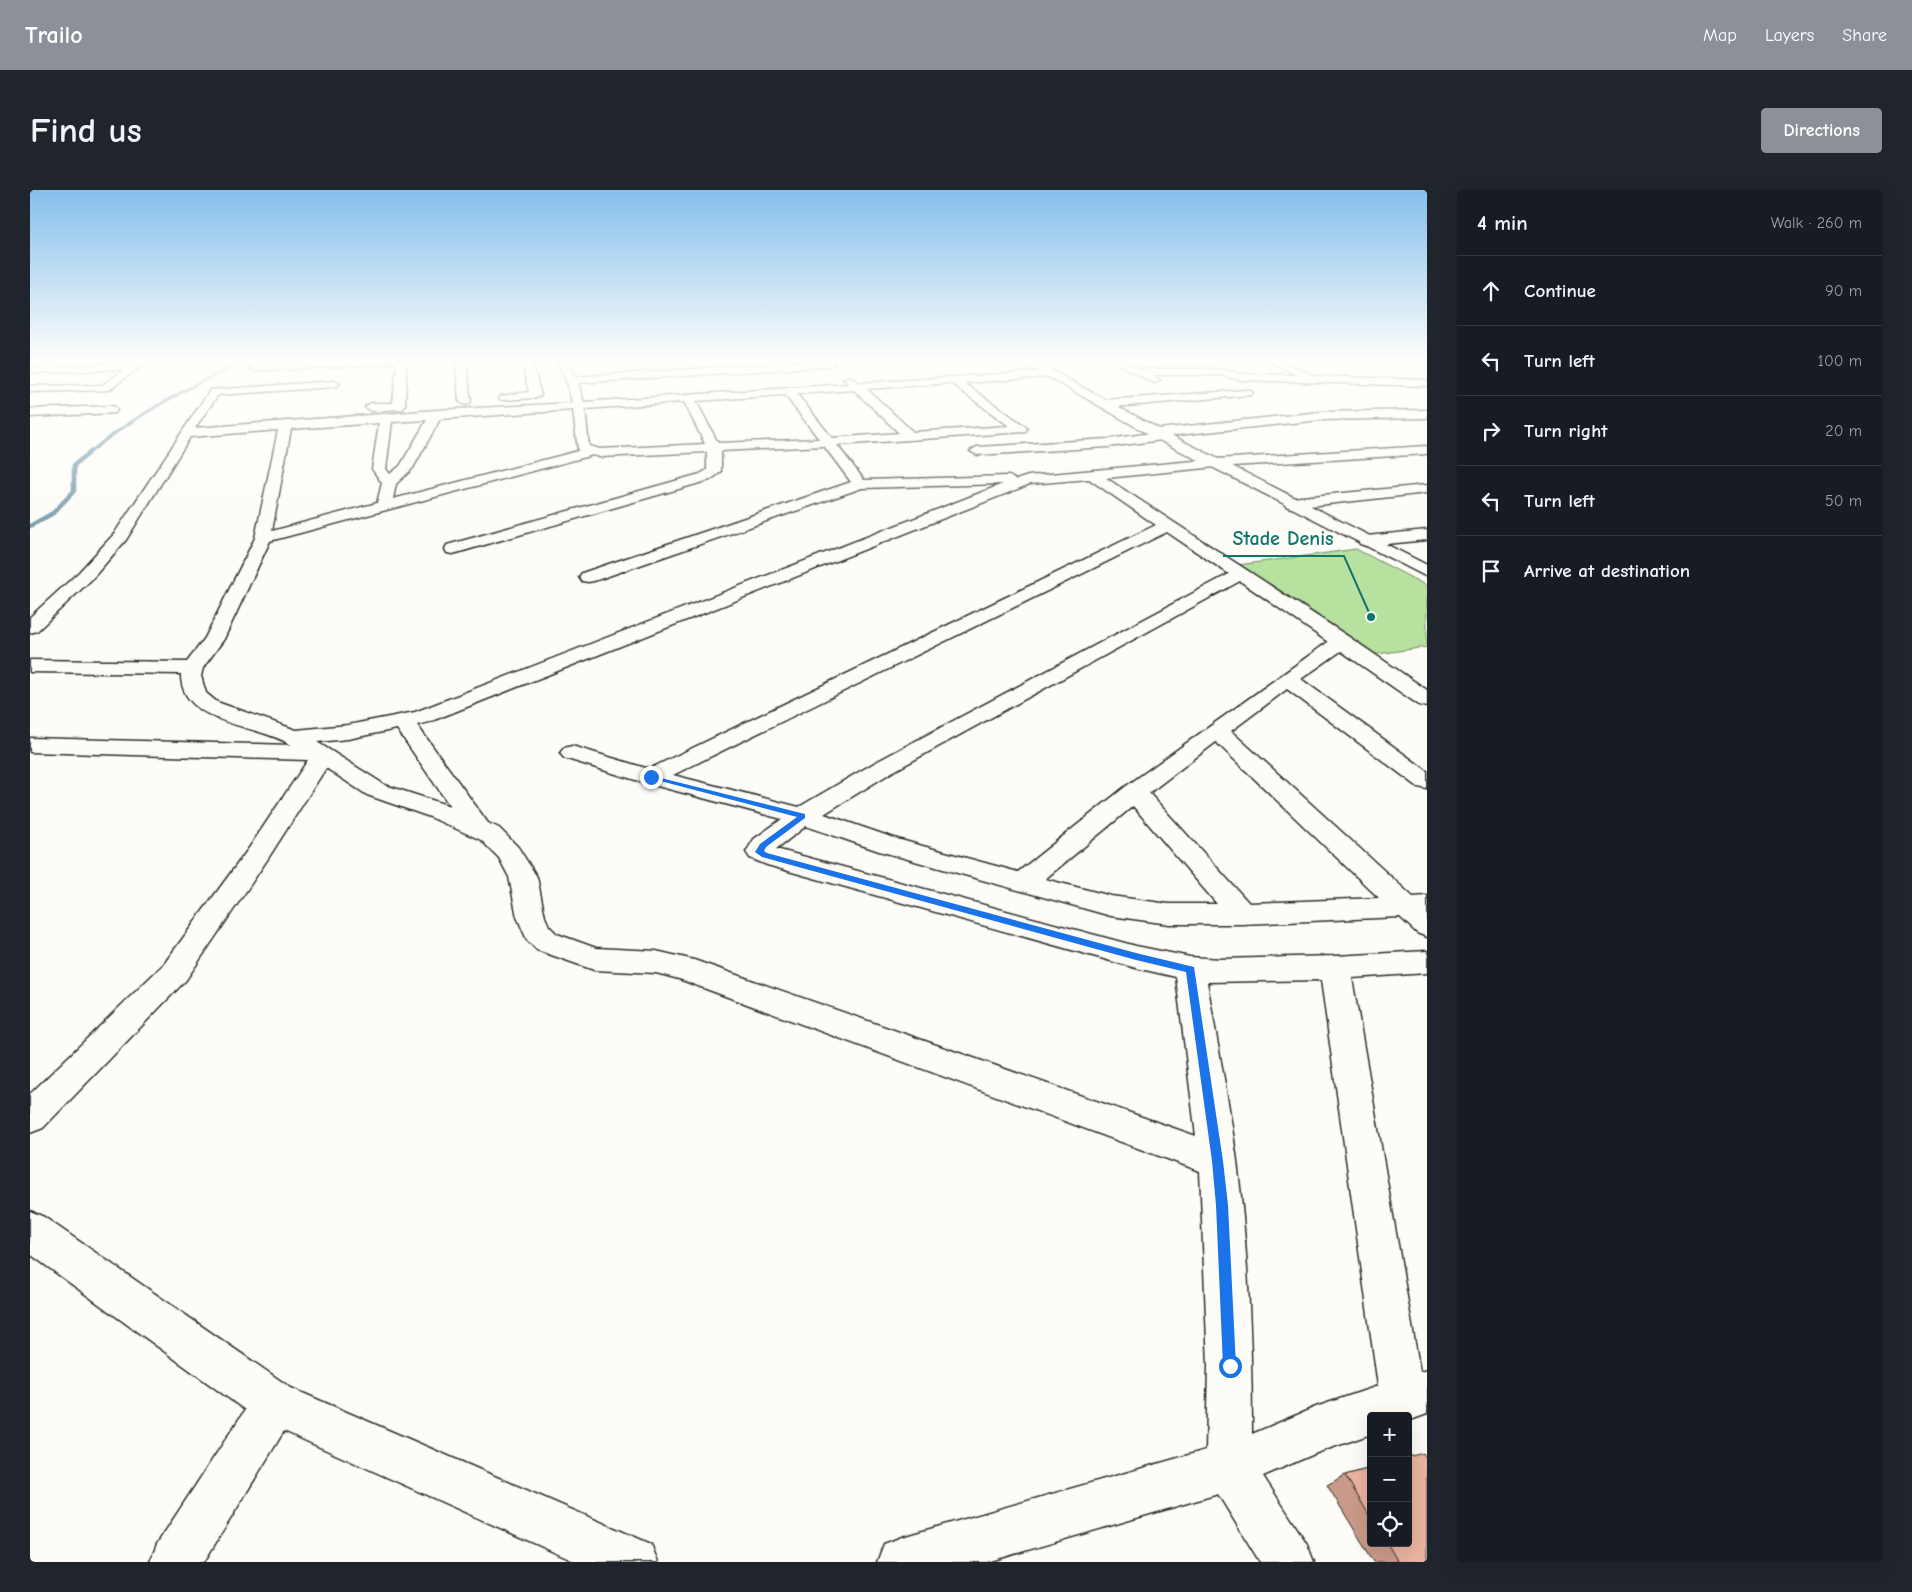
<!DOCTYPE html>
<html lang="en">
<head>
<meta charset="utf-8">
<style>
  body { margin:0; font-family:"Comic Neue",sans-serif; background:#20242c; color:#f1f3f6 }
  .controls { position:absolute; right:15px; bottom:15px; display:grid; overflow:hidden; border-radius:5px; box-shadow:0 5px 20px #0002 }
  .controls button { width:45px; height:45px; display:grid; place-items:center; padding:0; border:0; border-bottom:1px solid #363941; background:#171b24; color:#f1f3f6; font:25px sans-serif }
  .stop { position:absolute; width:15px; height:15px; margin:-11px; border:4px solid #1a73e8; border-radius:50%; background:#fff }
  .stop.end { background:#1a73e8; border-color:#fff; box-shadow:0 1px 5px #0008 }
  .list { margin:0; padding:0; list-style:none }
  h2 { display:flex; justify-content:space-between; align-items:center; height:65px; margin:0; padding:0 20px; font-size:21px }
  h2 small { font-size:16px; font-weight:400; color:#9ea1a6 }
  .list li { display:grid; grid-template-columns:32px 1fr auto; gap:15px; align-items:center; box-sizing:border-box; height:70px; padding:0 20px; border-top:1px solid #363941 }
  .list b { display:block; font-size:19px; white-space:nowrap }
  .list em { font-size:16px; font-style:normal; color:#9ea1a6 }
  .icon { flex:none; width:28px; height:28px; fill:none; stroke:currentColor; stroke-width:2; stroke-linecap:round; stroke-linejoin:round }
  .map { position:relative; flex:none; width:1397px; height:1372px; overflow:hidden; border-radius:5px }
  header { display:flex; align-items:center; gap:30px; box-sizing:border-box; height:70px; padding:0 25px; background:#8c9099; color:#fff }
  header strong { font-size:24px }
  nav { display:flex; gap:28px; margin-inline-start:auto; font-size:18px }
  .intro { display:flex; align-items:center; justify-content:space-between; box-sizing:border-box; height:120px; padding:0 30px }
  h1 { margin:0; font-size:35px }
  .button { padding:12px 22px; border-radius:5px; background:#8c9099; color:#fff; font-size:18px; font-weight:700 }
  main { display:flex; gap:30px; padding:0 30px }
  aside { flex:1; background:#171b24; border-radius:5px; box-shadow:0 5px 20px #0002 }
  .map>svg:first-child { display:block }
  .green { fill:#b6e19f; stroke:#708665 }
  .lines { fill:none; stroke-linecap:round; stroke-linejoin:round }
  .stream-far1 { stroke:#688ea2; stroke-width:3 }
  .stream { stroke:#688ea2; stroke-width:4.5 }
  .street-casing { stroke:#2b2b2b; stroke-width:3 }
  .secondary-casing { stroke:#2b2b2b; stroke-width:3 }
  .street { fill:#fdfcf7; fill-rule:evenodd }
  .secondary { fill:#fdfcf7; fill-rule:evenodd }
  .wall { fill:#c99a89; stroke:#2b2b2b }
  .building { fill:#eab39f; stroke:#2b2b2b }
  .route { fill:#1a73e8 }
  .leader { fill:none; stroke:#0f766e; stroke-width:2 }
  .callout-dot { fill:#0f766e; stroke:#fdfcf7; stroke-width:2 }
  .callout-label { font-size:20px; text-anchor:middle; font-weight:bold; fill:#0f766e; stroke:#fdfcf7; stroke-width:4.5; stroke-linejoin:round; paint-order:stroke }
</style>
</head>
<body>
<header>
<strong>Trailo</strong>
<nav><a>Map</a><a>Layers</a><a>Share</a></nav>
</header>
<div class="intro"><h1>Find us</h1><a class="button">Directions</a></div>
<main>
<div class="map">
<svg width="1397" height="1372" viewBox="0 0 1397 1372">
  <rect width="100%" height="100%" fill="#fdfcf7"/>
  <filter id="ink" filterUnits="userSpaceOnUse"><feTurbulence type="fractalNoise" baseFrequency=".02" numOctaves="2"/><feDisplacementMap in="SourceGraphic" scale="10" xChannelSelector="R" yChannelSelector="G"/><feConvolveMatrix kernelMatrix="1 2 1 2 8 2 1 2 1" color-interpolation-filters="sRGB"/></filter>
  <g filter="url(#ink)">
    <path class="green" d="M 1326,359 L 1397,396 L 1397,457 L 1340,465 L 1208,375 Z"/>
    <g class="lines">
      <path class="stream-far1" d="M 56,265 C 105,225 160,196 217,170"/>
      <path class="stream" d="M 0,336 L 23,323 L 44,301 L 44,275 L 58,264"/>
      <g class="street-casing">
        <path id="street" d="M 107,170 L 119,170 L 79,200 L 0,202 L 0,196 L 72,195 L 95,179 L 7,183 L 3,182 L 2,180 L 3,178 L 104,172 Z
          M 310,170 L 377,170 L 375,216 L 373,219 L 341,221 L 335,217 L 341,213 L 363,213 L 367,173 L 225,181 L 220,178 L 225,175 Z
          M 426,170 L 436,170 L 441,211 L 439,214 L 435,215 L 429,211 Z
          M 491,170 L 501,170 L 511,205 L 505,208 L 471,210 L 469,208 L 471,206 L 499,202 Z
          M 527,170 L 537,170 L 545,187 L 796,170 L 804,171 L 805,173 L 800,176 L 548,193 L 554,212 L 818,194 L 813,189 L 819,186 L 830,193 L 1019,181 L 1024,184 L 1019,187 L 934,193 L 995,236 L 997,239 L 995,242 L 807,255 L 834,290 L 979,286 L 986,290 L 998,286 L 1186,269 L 1397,256 L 1397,264 L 1186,277 L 1076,288 L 1319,447 L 1397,500 L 1397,517 L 1389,515 L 1311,461 L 1271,489 L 1397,581 L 1397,599 L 1388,597 L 1257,499 L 1201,541 L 1383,707 L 1397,706 L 1397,747 L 1387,743 L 1370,727 L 1212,734 L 1139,734 L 1081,726 L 849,661 L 776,636 L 746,659 L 1106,756 L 1160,767 L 1191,769 L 1305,766 L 1397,761 L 1397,783 L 1322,788 L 1390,1182 L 1397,1180 L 1397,1224 L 1378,1231 L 1378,1226 L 1341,1226 L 1341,1244 L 1289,1262 L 1233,1286 L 1277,1354 L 1284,1372 L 1230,1372 L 1188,1304 L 957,1372 L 847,1372 L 854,1354 L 872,1347 L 1176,1260 L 1178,1176 L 1170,981 L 649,789 L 626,783 L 564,780 L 507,760 L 497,750 L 487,727 L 479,687 L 469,668 L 451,650 L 400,627 L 337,605 L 296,578 L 237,670 L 156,790 L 13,938 L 0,943 L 0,904 L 134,774 L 219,658 L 278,570 L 0,562 L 0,548 L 261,555 C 229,534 150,535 151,484 L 0,482 L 0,470 L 157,472 L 175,448 L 225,348 L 248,240 L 160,247 L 96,350 L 61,390 L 7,441 L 0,443 L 0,427 L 49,382 L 84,344 L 180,200 L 304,191 L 310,194 L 304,197 L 188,205 L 165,238 L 407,220 L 542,213 L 537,193 ZM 921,193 L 979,236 L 883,242 L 837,199 ZM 824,200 L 869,243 L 802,248 L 767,204 ZM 755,205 L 789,249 L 688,253 L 666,211 ZM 654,212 L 675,254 L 570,259 L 559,256 L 555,219 ZM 543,220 L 548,261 L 363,309 L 366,294 L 383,278 L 410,229 ZM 397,230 L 370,276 L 360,284 L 356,279 L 362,232 ZM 349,233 L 342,279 L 352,293 L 347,313 L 242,341 L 261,239 ZM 794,256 L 821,292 L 552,383 L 549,387 L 552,391 L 558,392 L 564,391 L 832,298 L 973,294 L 385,522 L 318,535 L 266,540 L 187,512 L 176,503 L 171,486 L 173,478 L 194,449 L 240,351 L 563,265 L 570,267 L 677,262 L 677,280 L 670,284 L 417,355 L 415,359 L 417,363 L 423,364 L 680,290 L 691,282 L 691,261 ZM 1059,289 L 1126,335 L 619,579 L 542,556 L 534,558 L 530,563 L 534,568 L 612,592 L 752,629 L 724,649 L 716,662 L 720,668 L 737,675 L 1106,778 L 1146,787 L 1166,946 L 664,770 L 626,761 L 566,758 L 527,744 L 519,736 L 515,727 L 507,687 L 488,657 L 469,638 L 458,633 L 387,535 L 399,532 L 1000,294 ZM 1137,342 L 1199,384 L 846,572 L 769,617 L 643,585 ZM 1210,391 L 1298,452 L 1095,597 L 988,682 L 867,649 L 794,624 L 862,582 ZM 367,539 L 420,616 L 355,595 L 287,552 L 318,549 ZM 1186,552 L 1349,708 L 1219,713 L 1119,603 ZM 1103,616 L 1187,714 L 1139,714 L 1081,706 L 1015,689 ZM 1291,790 L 1348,1196 L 1286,1217 L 1222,1244 C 1222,1154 1218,1060 1207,971 C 1199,911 1187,852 1177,792 Z
          M 1080,170 L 1093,170 L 1110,179 L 1190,179 L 1210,184 L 1266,185 L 1238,170 L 1252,170 L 1284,186 L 1397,190 L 1397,196 L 1210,190 L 1190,185 L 1123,185 L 1130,190 L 1124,193 Z
          M 1390,170 L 1397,170 L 1397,174 Z
          M 1217,200 L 1221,201 L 1223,203 L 1221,205 L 1074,218 L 1068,214 L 1074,210 Z
          M 81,216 L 85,217 L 87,220 L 85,223 L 0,227 L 0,219 Z
          M 1397,220 L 1397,228 L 1291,230 L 1138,246 L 1137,249 L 1132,250 L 1078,257 L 947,265 L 940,261 L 947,257 L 1078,249 L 1122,243 L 1123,240 L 1128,239 L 1291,222 Z
          M 1397,295 L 1397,303 L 1261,318 L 1256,316 L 1253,313 L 1256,310 L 1261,308 Z
          M 1397,340 L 1397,350 L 1336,356 L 1330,354 L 1328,351 L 1330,348 L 1336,346 Z
          M 0,1021 L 14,1027 L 261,1198 L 621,1354 L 628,1372 L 546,1372 L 254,1241 L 174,1372 L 120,1372 L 127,1354 L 215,1220 L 0,1064 Z"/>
      </g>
      <g class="secondary-casing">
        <path id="secondary" d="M 989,170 L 1002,170 L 1137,243 L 1397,375 L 1397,387 L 1127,249 Z"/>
      </g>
      <use href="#street" class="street"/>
      <use href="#secondary" class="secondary"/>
    </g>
    <path class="wall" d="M 1341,1278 L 1341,1353 L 1378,1353 L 1397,1372 L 1344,1372 L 1297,1295 L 1315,1285 Z"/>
    <path class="building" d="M 1393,1263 L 1397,1269 L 1397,1372 L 1368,1372 L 1357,1353 L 1378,1353 L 1378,1267 Z
      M 1341,1278 L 1341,1328 L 1315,1285 Z"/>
  </g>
  <linearGradient id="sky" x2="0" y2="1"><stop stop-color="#85bfec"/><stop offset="0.47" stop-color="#fefefb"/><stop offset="1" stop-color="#fefefb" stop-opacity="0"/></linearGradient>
  <rect width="1397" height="362" fill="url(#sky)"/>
  <path class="route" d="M 619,585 L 775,624 L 775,628 L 736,657 L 734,661 L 737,663 L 1106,763 L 1164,777 L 1193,971 L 1198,1015 L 1206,1176 L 1204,1180 L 1200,1182 L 1195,1180 L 1193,1176 L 1186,1015 L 1182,971 L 1156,782 L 1106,770 L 732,667 L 725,662 L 730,654 L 767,627 L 619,588 Z"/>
  <path class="leader" d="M1341 427L1314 366H1193"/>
  <circle class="callout-dot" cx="1341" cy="427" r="5"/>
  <g class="callout-label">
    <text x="1253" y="355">Stade Denis</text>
  </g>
</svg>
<div class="controls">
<button>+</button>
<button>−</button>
<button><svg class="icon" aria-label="locate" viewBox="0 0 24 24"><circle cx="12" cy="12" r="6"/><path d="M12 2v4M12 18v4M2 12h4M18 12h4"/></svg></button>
</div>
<div class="stop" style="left:1200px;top:1176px"></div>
<div class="stop end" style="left:621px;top:587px"></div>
</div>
<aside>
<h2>4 min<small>Walk · 260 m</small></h2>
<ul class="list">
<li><svg class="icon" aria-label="ahead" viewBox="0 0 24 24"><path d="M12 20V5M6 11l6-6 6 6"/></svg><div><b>Continue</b></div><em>90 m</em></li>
<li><svg class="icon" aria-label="left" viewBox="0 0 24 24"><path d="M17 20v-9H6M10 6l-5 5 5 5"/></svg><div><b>Turn left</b></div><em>100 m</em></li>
<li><svg class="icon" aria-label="right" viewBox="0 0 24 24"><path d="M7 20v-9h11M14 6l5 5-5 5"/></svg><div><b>Turn right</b></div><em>20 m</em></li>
<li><svg class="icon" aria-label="left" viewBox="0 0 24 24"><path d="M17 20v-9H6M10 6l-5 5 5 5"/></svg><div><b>Turn left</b></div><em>50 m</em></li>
<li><svg class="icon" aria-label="arrive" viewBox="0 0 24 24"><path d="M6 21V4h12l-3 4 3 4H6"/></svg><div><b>Arrive at destination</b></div></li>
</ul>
</aside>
</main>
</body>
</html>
